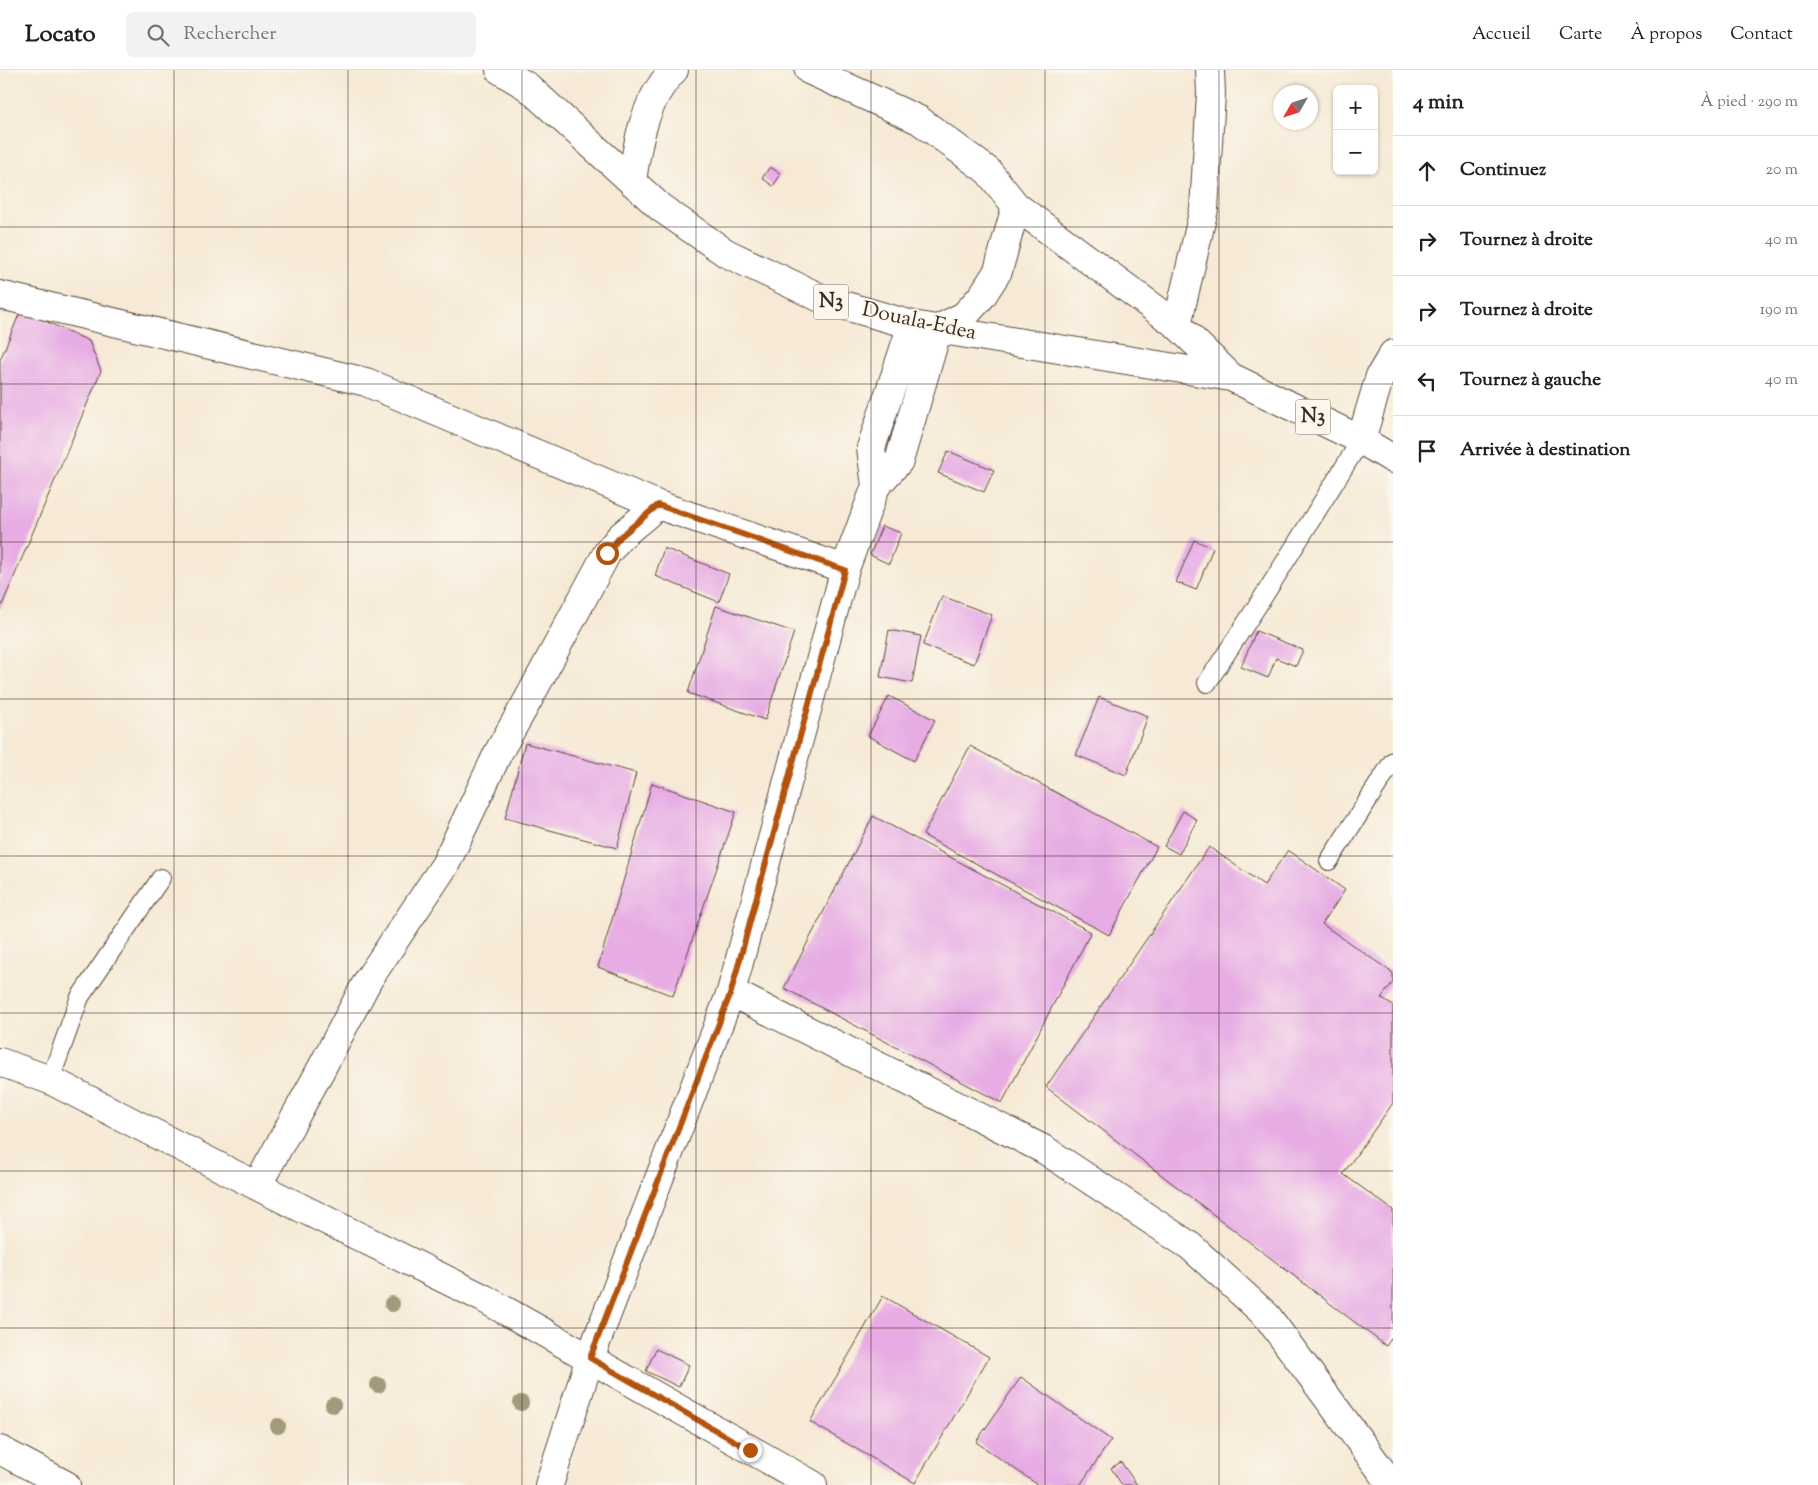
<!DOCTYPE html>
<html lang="fr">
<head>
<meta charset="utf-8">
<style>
  body { margin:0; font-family:"Sorts Mill Goudy",serif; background:#f2f2f2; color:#202124 }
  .controls { position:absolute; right:15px; top:15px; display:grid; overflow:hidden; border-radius:8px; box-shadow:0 1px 4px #0004 }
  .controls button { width:45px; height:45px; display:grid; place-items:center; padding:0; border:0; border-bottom:1px solid #e0e0e0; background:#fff; color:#202124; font:25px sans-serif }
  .compass { position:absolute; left:1273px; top:15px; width:45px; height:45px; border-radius:50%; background:#fff; box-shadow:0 1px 4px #0004; rotate:231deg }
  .stop { position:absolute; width:15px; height:15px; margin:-11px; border:4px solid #b45309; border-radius:50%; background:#fff }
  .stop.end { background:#b45309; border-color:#fff; box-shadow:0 1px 5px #0008 }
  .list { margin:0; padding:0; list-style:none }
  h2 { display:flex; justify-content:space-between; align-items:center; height:65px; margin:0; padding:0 20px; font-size:21px }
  h2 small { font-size:16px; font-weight:400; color:#757577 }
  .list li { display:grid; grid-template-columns:32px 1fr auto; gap:15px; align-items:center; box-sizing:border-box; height:70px; padding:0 20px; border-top:1px solid #e0e0e0 }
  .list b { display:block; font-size:19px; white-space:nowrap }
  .list em { font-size:16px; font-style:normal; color:#757577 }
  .icon { flex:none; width:28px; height:28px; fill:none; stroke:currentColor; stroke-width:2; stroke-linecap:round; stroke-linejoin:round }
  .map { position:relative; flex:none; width:1393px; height:1415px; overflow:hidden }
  header { display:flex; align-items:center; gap:30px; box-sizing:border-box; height:70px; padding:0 25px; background:#fff; border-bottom:1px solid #e0e0e0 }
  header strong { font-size:24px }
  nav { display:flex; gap:28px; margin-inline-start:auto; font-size:18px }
  .search { width:350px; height:45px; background:#f2f2f2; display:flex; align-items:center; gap:12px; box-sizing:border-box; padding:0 18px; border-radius:8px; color:#757577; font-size:19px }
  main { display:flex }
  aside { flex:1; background:#fff }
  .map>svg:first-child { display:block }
  .building { fill:#e7ace4 }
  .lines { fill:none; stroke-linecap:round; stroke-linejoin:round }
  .service-casing { stroke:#574739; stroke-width:20 }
  .minor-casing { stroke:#574739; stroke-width:30 }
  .trunk-casing { stroke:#574739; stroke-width:30 }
  .service { stroke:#fff; stroke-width:18 }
  .minor { stroke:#fff; stroke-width:28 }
  .trunk { stroke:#fff; stroke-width:28 }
  .tree { fill:#a39a7e }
  .route { stroke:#b45309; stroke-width:6 }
  .grid { fill:none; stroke:#3b2a1e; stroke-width:1; stroke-opacity:0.55 }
  .labels { text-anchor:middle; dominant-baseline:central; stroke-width:4; stroke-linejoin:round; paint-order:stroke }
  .shield { fill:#fbf7ec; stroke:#75685c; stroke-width:1 }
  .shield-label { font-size:20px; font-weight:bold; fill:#3b2a1e }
  .street-label { font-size:21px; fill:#3b2a1e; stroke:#fbf7ec }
</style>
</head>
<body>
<header>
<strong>Locato</strong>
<div class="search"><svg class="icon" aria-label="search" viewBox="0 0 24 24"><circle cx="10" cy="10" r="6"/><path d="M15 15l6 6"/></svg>Rechercher</div>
<nav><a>Accueil</a><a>Carte</a><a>À propos</a><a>Contact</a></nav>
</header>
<main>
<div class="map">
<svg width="1393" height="1415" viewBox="0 0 1393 1415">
  <rect width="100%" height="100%" fill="#fbf7ec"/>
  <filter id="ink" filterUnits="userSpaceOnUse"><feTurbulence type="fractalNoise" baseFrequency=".02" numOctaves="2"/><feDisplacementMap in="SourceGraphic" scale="10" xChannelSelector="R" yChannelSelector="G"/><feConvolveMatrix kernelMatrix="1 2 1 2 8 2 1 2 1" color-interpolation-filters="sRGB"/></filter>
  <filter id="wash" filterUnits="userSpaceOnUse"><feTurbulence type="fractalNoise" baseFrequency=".0096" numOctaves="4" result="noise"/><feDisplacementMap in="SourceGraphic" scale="20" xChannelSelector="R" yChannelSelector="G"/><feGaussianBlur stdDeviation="1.12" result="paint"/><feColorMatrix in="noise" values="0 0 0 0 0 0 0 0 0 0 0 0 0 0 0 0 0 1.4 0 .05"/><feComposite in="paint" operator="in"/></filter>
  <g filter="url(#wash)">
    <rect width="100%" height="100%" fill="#f6e9d5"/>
    <g id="blocks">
      <path class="building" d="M 770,97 L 781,104 L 773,116 L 762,108 Z
        M 21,240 L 89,271 L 101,301 L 0,540 L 0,290 Z
        M 948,381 L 994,400 L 984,422 L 938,403 Z
        M 882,456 L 901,463 L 889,494 L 870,485 Z
        M 1194,470 L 1213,478 L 1196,520 L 1176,512 Z
        M 664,478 L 729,504 L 719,532 L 655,506 Z
        M 942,526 L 992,545 L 974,594 L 923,575 Z
        M 716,536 L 794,562 L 765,650 L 688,623 Z
        M 889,560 L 921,566 L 912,613 L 880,607 Z
        M 1256,561 L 1303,580 L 1296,596 L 1276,588 L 1268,608 L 1241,597 Z
        M 889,626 L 935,650 L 914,691 L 868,666 Z
        M 1099,627 L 1148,646 L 1126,705 L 1076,685 Z
        M 525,673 L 636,703 L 617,778 L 505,748 Z
        M 970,676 L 1157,777 L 1109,865 L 923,765 Z
        M 652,713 L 736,742 L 673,926 L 598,897 Z
        M 1183,741 L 1197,750 L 1179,784 L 1164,776 Z
        M 873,746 L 1091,862 L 1002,1033 L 784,918 Z
        M 1209,777 L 1264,815 L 1288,780 L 1345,820 L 1322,854 L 1393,903 L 1393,912 L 1381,928 L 1393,936 L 1393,1033 L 1343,1104 L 1393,1140 L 1393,1266 L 1386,1276 L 1046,1017 Z
        M 883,1226 L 989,1287 L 915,1413 L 810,1352 Z
        M 656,1279 L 689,1295 L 679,1317 L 646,1301 Z
        M 1021,1307 L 1111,1370 L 1080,1415 L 1038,1415 L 976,1372 Z
        M 1121,1392 L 1137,1415 L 1122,1415 L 1111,1398 Z"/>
    </g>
  </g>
  <g filter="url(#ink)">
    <use href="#blocks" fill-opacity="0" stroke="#574739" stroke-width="1"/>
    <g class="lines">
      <g class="service-casing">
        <path id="service" d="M 1207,613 L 1265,524 L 1361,370
          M 1329,791 L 1393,691
          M 50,1010 L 80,927 L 161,808"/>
      </g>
      <g class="minor-casing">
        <path id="minor" d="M 0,225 L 366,312 L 658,435 L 845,499
          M 1177,255 L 1204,139 L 1211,24 L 1210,0
          M 1361,370 L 1380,306 L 1393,284
          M 876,416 L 871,378 L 912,255
          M 731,922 L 1045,1080 L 1190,1176 L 1267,1246 L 1392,1415
          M 0,992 L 50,1010 L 257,1116 L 483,1228 L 813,1415
          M 257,1116 L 318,1005 L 368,910 L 445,795 L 498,683 L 528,630 L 607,483 L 620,467 L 658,435
          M 0,1380 L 66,1415
          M 549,1415 L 590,1288 L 731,922 L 845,499 L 876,416 L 899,391 L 938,259"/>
      </g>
      <g class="trunk-casing">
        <path id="trunk" d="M 500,0 L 528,17 L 661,138 L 726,183 L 825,230 L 912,255 L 1231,307 L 1361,370 L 1393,389
          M 809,0 L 919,50 L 988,101 L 1016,136 L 1177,255 L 1231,307
          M 632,112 C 637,73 645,29 674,0
          M 938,259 L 964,246 L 982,226 L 998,201 L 1016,136"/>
      </g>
      <use href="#service" class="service"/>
      <use href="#minor" class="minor"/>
      <use href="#trunk" class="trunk"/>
    </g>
    <g class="tree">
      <circle cx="392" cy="1234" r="8"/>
      <circle cx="378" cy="1315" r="8"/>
      <circle cx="521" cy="1333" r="8"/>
      <circle cx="333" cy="1335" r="8"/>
      <circle cx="278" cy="1356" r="8"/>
    </g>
  </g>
  <g class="lines" filter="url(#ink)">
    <path class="route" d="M 607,483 L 620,467 L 658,435 L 845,500 L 731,922 L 590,1288 L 750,1380"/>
  </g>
  <path class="grid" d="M 174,0 L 174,1415M 348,0 L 348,1415M 522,0 L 522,1415M 696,0 L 696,1415M 871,0 L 871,1415M 1045,0 L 1045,1415M 1219,0 L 1219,1415M 0,157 L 1393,157M 0,314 L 1393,314M 0,472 L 1393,472M 0,629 L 1393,629M 0,786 L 1393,786M 0,943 L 1393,943M 0,1101 L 1393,1101M 0,1258 L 1393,1258"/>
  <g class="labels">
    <g class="shield">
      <rect x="813.5" y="214.5" width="35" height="35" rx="4"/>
      <rect x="1295.5" y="329.5" width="35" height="35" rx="4"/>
    </g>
    <g class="shield-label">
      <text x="831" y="232">N3</text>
      <text x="1313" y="347">N3</text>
    </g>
    <g class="street-label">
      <text transform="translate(919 252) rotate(12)">Douala-Edea</text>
    </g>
  </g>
</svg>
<div class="controls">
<button>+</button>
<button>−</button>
</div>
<svg class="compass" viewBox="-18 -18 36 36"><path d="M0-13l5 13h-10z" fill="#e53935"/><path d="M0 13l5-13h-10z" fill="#757577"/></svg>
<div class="stop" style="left:607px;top:483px"></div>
<div class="stop end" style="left:750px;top:1380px"></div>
</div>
<aside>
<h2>4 min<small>À pied · 290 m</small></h2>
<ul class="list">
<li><svg class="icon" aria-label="ahead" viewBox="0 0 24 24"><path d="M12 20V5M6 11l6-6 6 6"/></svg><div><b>Continuez</b></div><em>20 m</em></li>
<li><svg class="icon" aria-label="right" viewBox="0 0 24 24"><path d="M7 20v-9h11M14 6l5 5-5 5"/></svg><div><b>Tournez à droite</b></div><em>40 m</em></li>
<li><svg class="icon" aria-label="right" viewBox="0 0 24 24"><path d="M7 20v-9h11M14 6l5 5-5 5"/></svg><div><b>Tournez à droite</b></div><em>190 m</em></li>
<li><svg class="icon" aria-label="left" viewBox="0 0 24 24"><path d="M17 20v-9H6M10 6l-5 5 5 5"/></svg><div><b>Tournez à gauche</b></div><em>40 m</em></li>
<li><svg class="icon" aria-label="arrive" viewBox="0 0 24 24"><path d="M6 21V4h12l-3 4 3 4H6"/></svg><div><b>Arrivée à destination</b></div></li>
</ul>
</aside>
</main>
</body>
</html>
